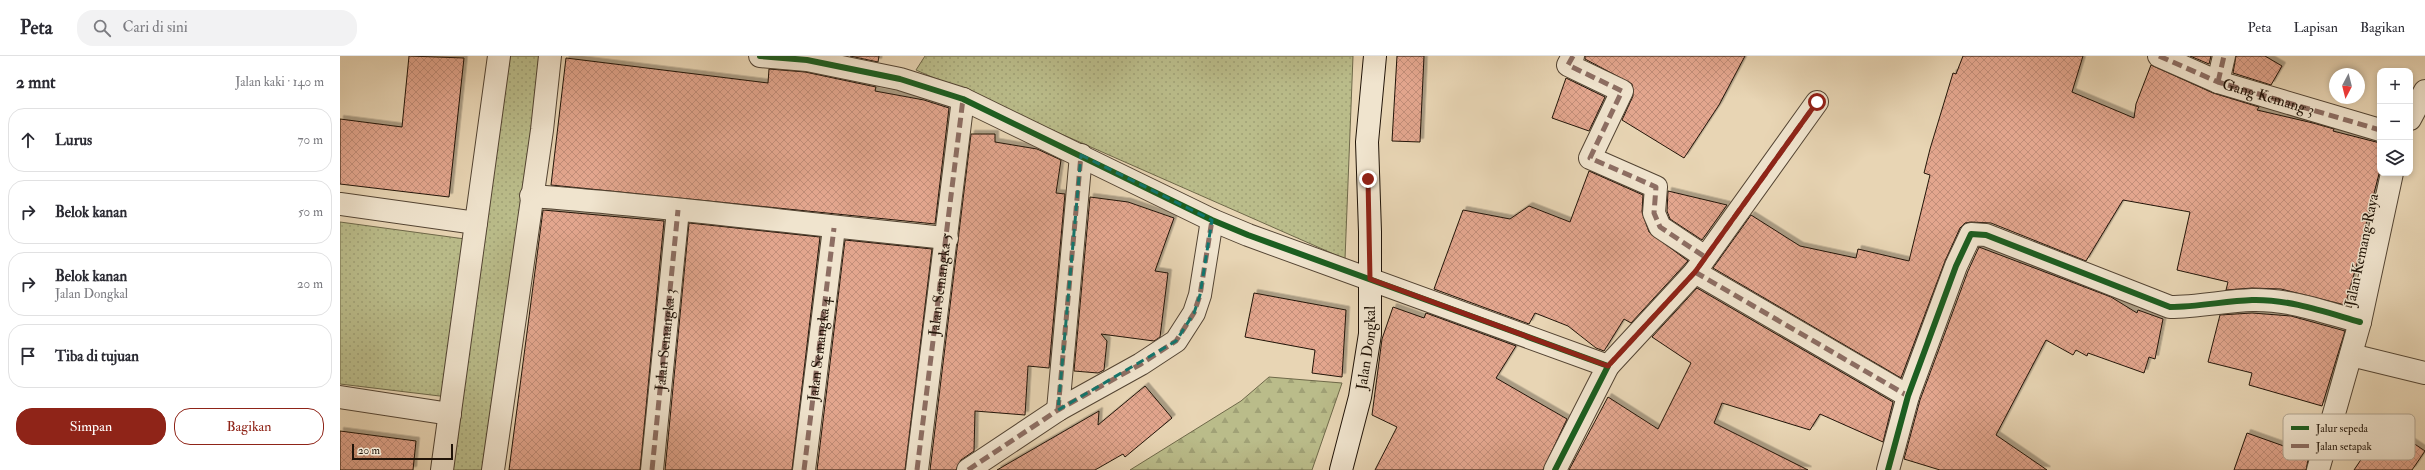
<!DOCTYPE html>
<html lang="id">
<head>
<meta charset="utf-8">
<style>
  body { margin:0; font-family:"IM FELL Double Pica",serif; background:#f2f2f3; color:#2b2b33 }
  .controls { position:absolute; right:12px; top:12px; display:grid; overflow:hidden; border-radius:8px; box-shadow:0 2px 6px #0003 }
  .controls button { width:36px; height:36px; display:grid; place-items:center; padding:0; border:0; border-bottom:1px solid #e1e1e2; background:#fff; color:#2b2b33; font:20px sans-serif }
  .compass { position:absolute; left:1989px; top:12px; width:36px; height:36px; border-radius:50%; background:#fff; box-shadow:0 2px 6px #0003; rotate:187deg }
  .scale { position:absolute; left:12px; bottom:10px; width:101px; box-sizing:border-box; padding-left:4px; border:2px solid #211408; border-top:0; font-size:11px; line-height:14px; white-space:nowrap; color:#211408; -webkit-text-stroke:3px #f0e4ce; paint-order:stroke }
  .stop { position:absolute; width:12px; height:12px; margin:-9px; border:3px solid #8f2418; border-radius:50%; background:#fff }
  .stop.end { background:#8f2418; border-color:#fff; box-shadow:0 1px 4px #0008 }
  .list { margin:0; padding:0; list-style:none }
  h2 { display:flex; justify-content:space-between; align-items:center; height:52px; margin:0; padding:0 16px; font-size:17px }
  h2 small { font-size:13px; font-weight:400; color:#7c7c81 }
  .list li { display:grid; grid-template-columns:26px 1fr auto; gap:12px; align-items:center; box-sizing:border-box; height:64px; margin:0 8px 8px; padding:0 8px; border:1px solid #e1e1e2; border-radius:16px }
  .list b { display:block; font-size:15px; white-space:nowrap }
  .list p { margin:0; font-size:13px; white-space:nowrap; color:#7c7c81 }
  .list em { font-size:13px; font-style:normal; color:#7c7c81 }
  .actions { display:flex; gap:8px; padding:12px 16px }
  .actions a { flex:1; padding:9px 0; border:1px solid #8f2418; border-radius:16px; text-align:center; font-size:14px; color:#8f2418 }
  .actions .main { background:#8f2418; color:#fff }
  .icon { flex:none; width:22px; height:22px; fill:none; stroke:currentColor; stroke-width:2; stroke-linecap:round; stroke-linejoin:round }
  .map { position:relative; flex:none; width:2085px; height:414px; overflow:hidden }
  header { display:flex; align-items:center; gap:24px; box-sizing:border-box; height:56px; padding:0 20px; background:#fff; border-bottom:1px solid #e1e1e2 }
  header strong { font-size:19px }
  nav { display:flex; gap:22px; margin-inline-start:auto; font-size:14px }
  .search { width:280px; height:36px; background:#f2f2f3; display:flex; align-items:center; gap:10px; box-sizing:border-box; padding:0 14px; border-radius:16px; color:#7c7c81; font-size:15px }
  main { display:flex }
  aside { flex:1; background:#fff }
  .map>svg:first-child { display:block }
  .grass { fill:url(#grass-dots); stroke:#6e6849 }
  .forest { fill:url(#forest-firs); stroke:#6e6849 }
  .building { fill:url(#building-cross-hatch); stroke:#211408; filter:url(#shadow) }
  .lines { fill:none; stroke-linecap:round; stroke-linejoin:round }
  .street-casing { stroke:#534433; stroke-width:24 }
  .secondary-casing { stroke:#211408; stroke-width:24 }
  .street { stroke:#f0e4ce; stroke-width:22 }
  .secondary { stroke:#f0e4ce; stroke-width:22 }
  .quiet { stroke:#8d6e63; stroke-width:5; stroke-dasharray:10 5; stroke-linecap:butt }
  .cycleway-casing { stroke:#f0e4ce; stroke-width:8 }
  .cycleway { stroke:#1b5e20; stroke-width:6 }
  .route { stroke:#8f2418; stroke-width:5 }
  .marked { fill:none; stroke:#0f766e; stroke-width:3; stroke-dasharray:8 5; stroke-linejoin:round }
  .labels { text-anchor:middle; dominant-baseline:central; stroke-width:3; stroke-linejoin:round; paint-order:stroke }
  .street-label { font-size:15px; fill:#211408; stroke:#f0e4ce }
  .key { fill:#f0e4ce; stroke:#b2a693; stroke-width:1 }
  .key-label { font-size:11px; fill:#211408 }
</style>
</head>
<body>
<header>
<strong>Peta</strong>
<div class="search"><svg class="icon" aria-label="search" viewBox="0 0 24 24"><circle cx="10" cy="10" r="6"/><path d="M15 15l6 6"/></svg>Cari di sini</div>
<nav><a>Peta</a><a>Lapisan</a><a>Bagikan</a></nav>
</header>
<main>
<aside>
<h2>2 mnt<small>Jalan kaki · 140 m</small></h2>
<ul class="list">
<li><svg class="icon" aria-label="ahead" viewBox="0 0 24 24"><path d="M12 20V5M6 11l6-6 6 6"/></svg><div><b>Lurus</b></div><em>70 m</em></li>
<li><svg class="icon" aria-label="right" viewBox="0 0 24 24"><path d="M7 20v-9h11M14 6l5 5-5 5"/></svg><div><b>Belok kanan</b></div><em>50 m</em></li>
<li><svg class="icon" aria-label="right" viewBox="0 0 24 24"><path d="M7 20v-9h11M14 6l5 5-5 5"/></svg><div><b>Belok kanan</b><p>Jalan Dongkal</p></div><em>20 m</em></li>
<li><svg class="icon" aria-label="arrive" viewBox="0 0 24 24"><path d="M6 21V4h12l-3 4 3 4H6"/></svg><div><b>Tiba di tujuan</b></div></li>
</ul>
<div class="actions"><a class="main">Simpan</a><a>Bagikan</a></div>
</aside>
<div class="map">
<svg width="2085" height="414" viewBox="0 0 2085 414">
  <defs>
    <pattern id="grass-dots" width="8" height="8" patternUnits="userSpaceOnUse"><rect width="8" height="8" fill="#babc8a"/><path d="M2 2h.1M6 6h.1" fill="none" stroke="#a0a176" stroke-width="1.8" stroke-linecap="round"/></pattern>
    <pattern id="forest-firs" width="22" height="20" patternUnits="userSpaceOnUse"><rect width="22" height="20" fill="#babc8a"/><path d="M5 1l3.5 6h-7zM16 11l3.5 6h-7z" fill="#a0a176"/></pattern>
    <pattern id="building-cross-hatch" width="8" height="8" patternUnits="userSpaceOnUse"><rect width="8" height="8" fill="#e3a68e"/><path d="M0 0l8 8M0 8l8-8" fill="none" stroke="#c28e79"/></pattern>
    <filter id="shadow"><feDropShadow dx="3.5" dy="-3.5" stdDeviation="0" flood-color="#0004"/></filter>
  </defs>
  <rect width="100%" height="100%" fill="#e8d5b4"/>
  <filter id="stains"><feTurbulence type="fractalNoise" baseFrequency=".005" numOctaves="4"/><feColorMatrix values="0 0 0 0 .2 0 0 0 0 .09 0 0 0 0 .02 0 0 0 .5 -.17"/></filter>
  <radialGradient id="worn" r=".72"><stop offset=".6" stop-color="#630" stop-opacity="0"/><stop offset="1" stop-color="#630" stop-opacity=".3"/></radialGradient>
  <path class="grass" d="M 159,0 L 210,0 L 153,414 L 102,414 Z
    M 585,0 L 1013,0 L 1005,203 L 576,14 Z
    M 0,166 L 125,183 L 108,341 L 0,328 Z"/>
  <path class="forest" d="M 929,321 L 1002,327 L 972,414 L 790,414 L 901,345 Z"/>
  <path class="building" d="M 69,0 L 124,2 L 109,141 L 0,128 L 0,63 L 62,71 Z
    M 510,0 L 539,0 L 538,6 Z
    M 1057,0 L 1084,0 L 1080,86 L 1052,85 Z
    M 1245,0 L 1405,0 L 1379,49 L 1344,102 L 1282,64 L 1293,40 L 1292,28 L 1245,3 Z
    M 1623,0 L 1743,0 L 1732,36 L 1794,62 L 1796,48 L 1811,9 L 1873,37 L 1919,51 L 1917,54 L 1973,67 L 1994,73 L 1993,75 L 2040,87 L 2040,114 L 2024,176 L 2026,177 L 2005,249 L 1941,233 L 1912,232 L 1886,234 L 1888,226 L 1837,214 L 1850,156 L 1783,144 L 1746,205 L 1651,167 L 1631,166 L 1625,167 L 1620,172 L 1605,205 L 1561,322 L 1373,212 L 1411,159 L 1460,190 L 1516,202 L 1518,193 L 1569,205 L 1590,119 L 1584,117 L 1590,93 L 1613,17 L 1616,18 Z
    M 1850,0 L 1871,0 L 1869,8 Z
    M 1896,0 L 1925,0 L 1942,10 L 1931,29 L 1893,17 Z
    M 226,2 L 428,27 L 429,13 L 465,16 L 536,31 L 535,35 L 584,44 L 609,52 L 595,168 L 211,129 Z
    M 1226,22 L 1265,41 L 1249,75 L 1212,62 Z
    M 631,78 L 655,78 L 655,86 L 697,93 L 721,104 L 716,137 L 725,138 L 709,312 L 688,310 L 685,359 L 635,355 L 634,395 L 621,404 L 616,414 L 590,414 Z
    M 1249,115 L 1303,139 L 1302,156 L 1309,176 L 1348,205 L 1291,267 L 1284,263 L 1264,295 L 1256,292 L 1228,270 L 1195,257 L 1189,268 L 1094,233 L 1123,154 L 1170,163 L 1189,150 L 1230,166 Z
    M 1328,135 L 1387,149 L 1362,184 L 1330,163 L 1327,155 Z
    M 750,141 L 788,146 L 834,162 L 815,215 L 828,217 L 820,281 L 814,285 L 761,278 L 767,285 L 764,314 L 758,317 L 734,315 Z
    M 203,154 L 324,165 L 300,414 L 169,414 Z
    M 349,167 L 480,181 L 452,414 L 325,414 Z
    M 505,184 L 592,193 L 565,414 L 477,414 Z
    M 1639,191 L 1771,241 L 1797,257 L 1798,254 L 1823,263 L 1815,303 L 1809,301 L 1804,317 L 1748,297 L 1747,300 L 1736,294 L 1733,299 L 1706,284 L 1656,379 L 1707,414 L 1600,414 L 1564,403 L 1580,344 L 1628,215 Z
    M 1357,232 L 1553,346 L 1543,386 L 1480,358 L 1470,374 L 1382,347 L 1374,367 L 1468,414 L 1229,414 L 1268,341 L 1318,373 L 1351,307 L 1312,281 Z
    M 914,237 L 1006,254 L 1002,321 L 972,317 L 975,294 L 905,281 Z
    M 1053,251 L 1084,262 L 1086,257 L 1176,290 L 1156,322 L 1227,363 L 1203,414 L 1035,414 L 1057,371 L 1032,359 L 1042,283 Z
    M 1912,257 L 1951,260 L 2005,275 L 1982,350 L 1909,329 L 1912,317 L 1868,306 L 1880,259 Z
    M 805,330 L 832,362 L 785,401 L 783,398 L 755,414 L 657,414 L 759,355 L 758,369 Z
    M 2045,368 L 2085,395 L 2072,414 L 2014,414 Z
    M 0,375 L 76,385 L 73,414 L 0,414 Z
    M 1907,377 L 1969,399 L 1966,414 L 1894,414 Z"/>
  <g class="lines">
    <g class="street-casing">
      <g id="street">
        <path d="M 420,0 L 467,4 L 560,23 L 623,43 L 872,164 L 908,179 L 1268,310 L 1215,414"/>
        <path d="M 1233,0 L 1228,9 L 1282,35 L 1250,102 L 1316,131 L 1314,157 L 1320,171 L 1365,201"/>
        <path d="M 1819,0 L 1878,26 L 2040,74"/>
        <path d="M 1878,26 L 1884,0"/>
        <path d="M 2070,63 L 2085,35"/>
        <path d="M 191,140 C 330,150 468,169 607,182"/>
        <path d="M 0,148 L 136,167"/>
        <path d="M 1355,216 L 1568,340"/>
        <path d="M 2011,299 L 2085,317"/>
        <path d="M 1268,310 L 1355,216 L 1477,46"/>
        <path d="M 0,341 L 110,358"/>
        <path d="M 718,354 L 741,99"/>
        <path d="M 102,414 L 159,0"/>
        <path d="M 153,414 L 202,74 L 210,0"/>
        <path d="M 312,414 L 338,154"/>
        <path d="M 464,414 L 494,172"/>
        <path id="s1" d="M 577,414 L 623,43"/>
        <path d="M 628,414 L 718,354 L 801,308 L 836,285 L 854,257 L 860,239 L 872,164"/>
        <path d="M 1548,414 L 1568,340 L 1616,210 L 1631,178 L 1646,179 L 1830,251 C 1858,251 1885,245 1912,244 C 1949,243 1985,256 2020,266"/>
        <path d="M 1978,414 L 2020,266 L 2052,117"/>
      </g>
    </g>
    <g class="secondary-casing">
      <g id="secondary">
        <path id="s2" d="M 1001,414 L 1020,341 L 1030,278 L 1030,176 L 1027,86 L 1035,0"/>
      </g>
    </g>
    <use href="#street" class="street"/>
    <use href="#secondary" class="secondary"/>
    <g class="quiet">
      <path d="M 1233,0 L 1228,9 L 1282,35 L 1250,102 L 1316,131 L 1314,157 L 1320,171 L 1365,201"/>
      <path id="s3" d="M 1819,0 L 1878,26 L 2040,74"/>
      <path d="M 1878,26 L 1884,0"/>
      <path d="M 1355,216 L 1568,340"/>
      <path d="M 1268,310 L 1355,216 L 1477,46"/>
      <path d="M 718,354 L 741,99"/>
      <path id="s4" d="M 312,414 L 338,154"/>
      <path id="s5" d="M 464,414 L 494,172"/>
      <path d="M 577,414 L 623,43"/>
      <path d="M 628,414 L 718,354 L 801,308 L 836,285 L 854,257 L 860,239 L 872,164"/>
    </g>
    <g class="cycleway-casing">
      <path id="cycleway" d="M 420,0 L 467,4 L 560,23 L 623,43 L 872,164 L 908,179 L 1268,310 L 1215,414
        M 1548,414 L 1568,340 L 1616,210 L 1631,178 L 1646,179 L 1830,251 C 1858,251 1885,245 1912,244 C 1949,243 1985,256 2020,266"/>
    </g>
    <use href="#cycleway" class="cycleway"/>
  </g>
  <g class="lines">
    <path class="route" d="M 1028,123 L 1030,223 L 1268,310 L 1355,216 L 1477,46"/>
  </g>
  <path class="marked" d="M 741,99 L 872,164 L 860,239 L 854,257 L 836,285 L 718,354 Z"/>
  <g class="labels">
    <g class="street-label">
      <text stroke="none"><textPath href="#s3" startOffset="117">Gang Kemang 3</textPath></text>
      <text transform="translate(2022 194) rotate(-78)">Jalan Kemang Raya</text>
      <text stroke="none"><textPath href="#s1" startOffset="187">Jalan Semangka 5</textPath></text>
      <text stroke="none"><textPath href="#s4" startOffset="131">Jalan Semangka 3</textPath></text>
      <text stroke="none"><textPath href="#s2" startOffset="125">Jalan Dongkal</textPath></text>
      <text stroke="none"><textPath href="#s5" startOffset="122">Jalan Semangka 4</textPath></text>
    </g>
  </g>
  <rect x="1943" y="358" width="132" height="46" rx="6" class="key"/>
  <rect x="1951" y="370" width="18" height="4" fill="#1b5e20"/>
  <rect x="1951" y="388" width="18" height="4" fill="#8d6e63"/>
  <g class="key-label">
    <text x="1976" y="376">Jalur sepeda</text>
    <text x="1976" y="394">Jalan setapak</text>
  </g>
  <rect width="100%" height="100%" filter="url(#stains)"/>
  <rect width="100%" height="100%" fill="url(#worn)"/>
</svg>
<div class="controls">
<button>+</button>
<button>−</button>
<button><svg class="icon" aria-label="layers" viewBox="0 0 24 24"><path d="M12 4l9 5-9 5-9-5zM3 14l9 5 9-5"/></svg></button>
</div>
<svg class="compass" viewBox="-18 -18 36 36"><path d="M0-13l5 13h-10z" fill="#e53935"/><path d="M0 13l5-13h-10z" fill="#7c7c81"/></svg>
<div class="scale">20 m</div>
<div class="stop" style="left:1477px;top:46px"></div>
<div class="stop end" style="left:1028px;top:123px"></div>
</div>
</main>
</body>
</html>
